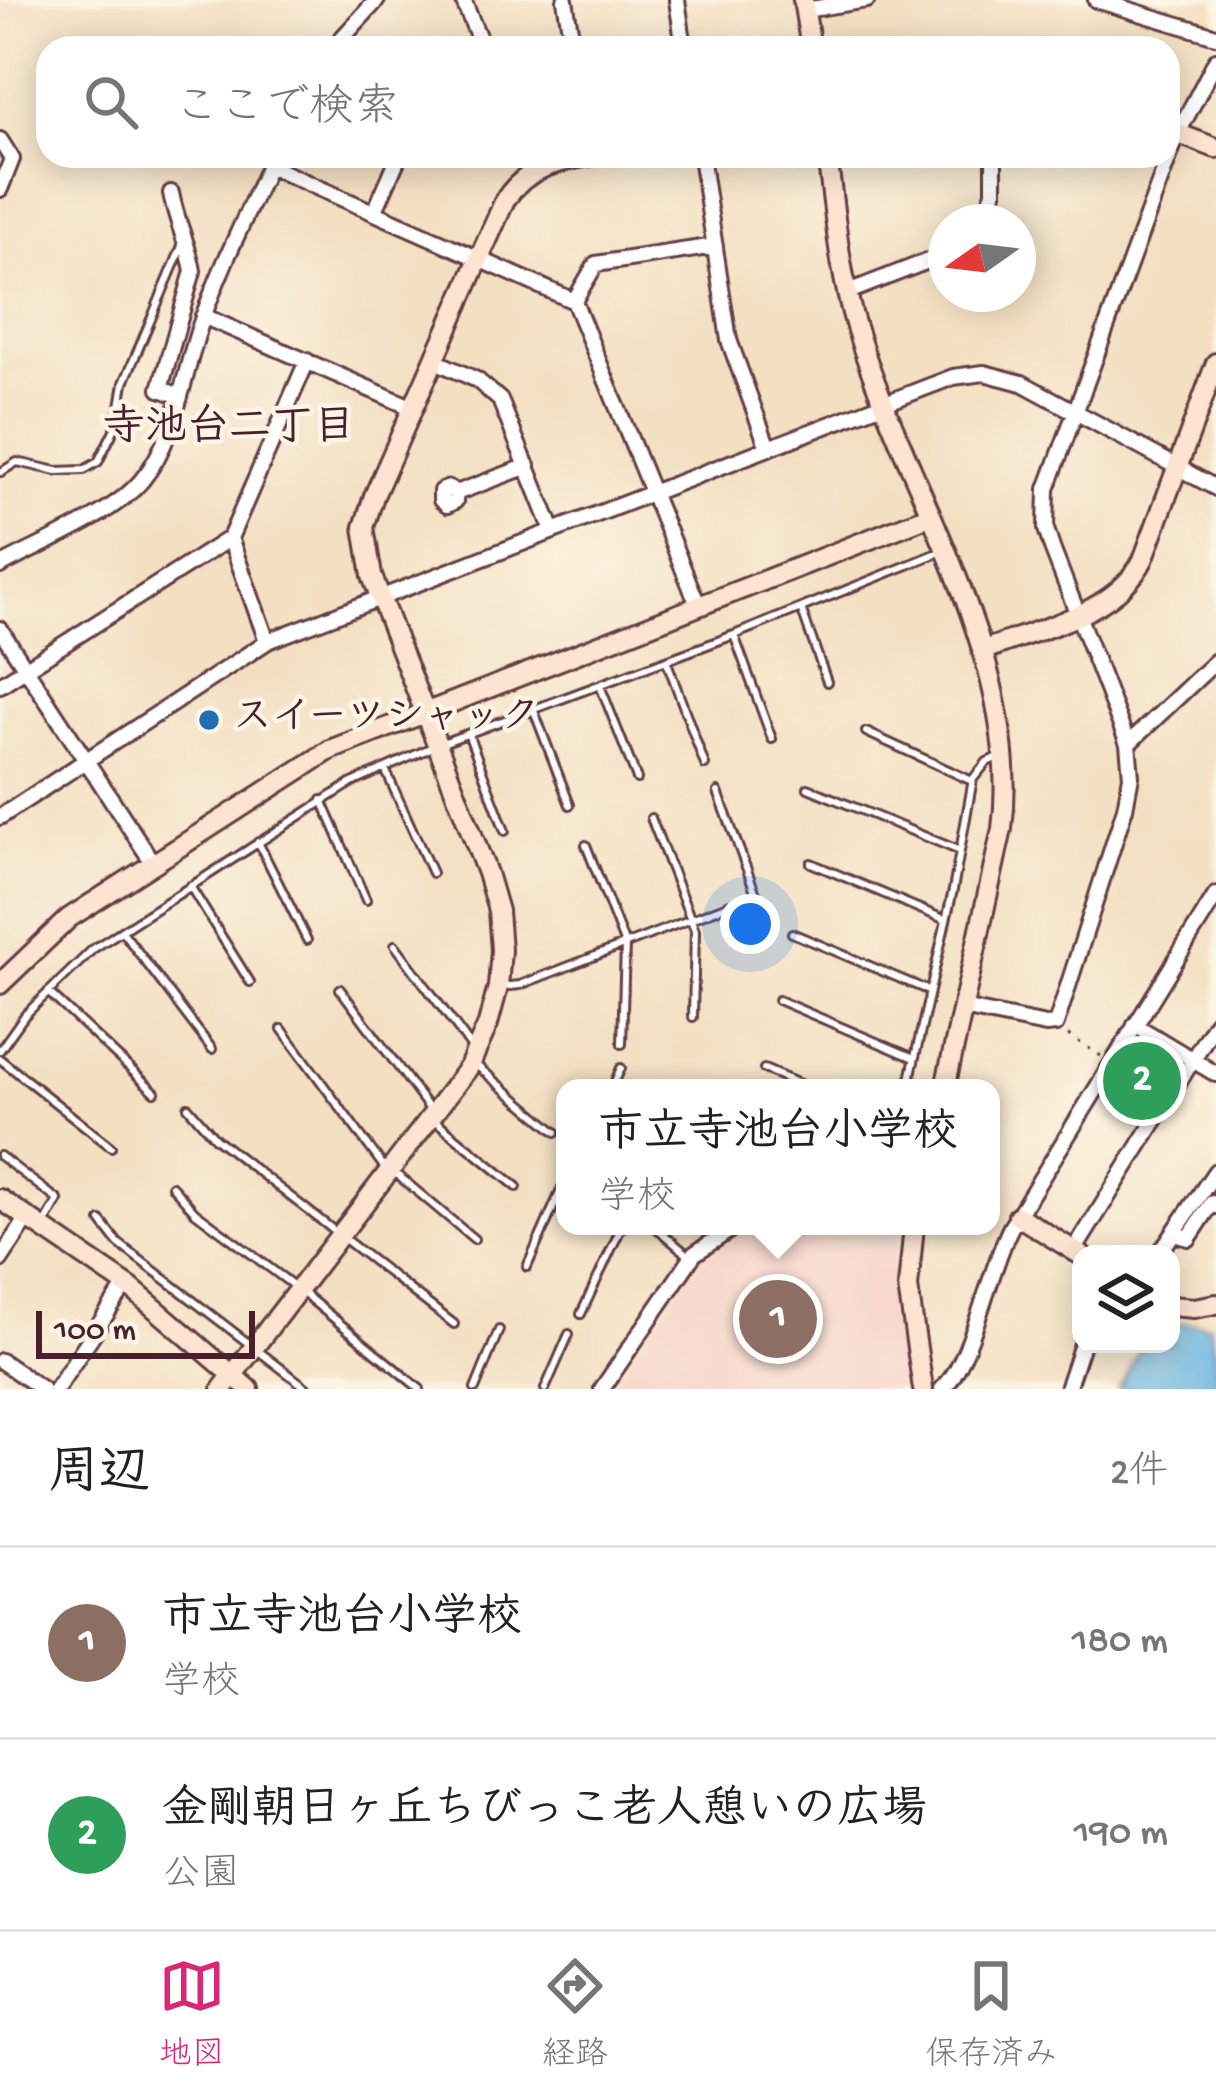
<!DOCTYPE html>
<html lang="ja">
<head>
<meta charset="utf-8">
<style>
  body { margin:0; font-family:"Gochi Hand","Klee One",sans-serif; background:#f6f6f6; color:#222 }
  .controls { position:absolute; right:36px; bottom:36px; display:grid; overflow:hidden; border-radius:24px; box-shadow:0 6px 30px #0003 }
  .controls button { width:108px; height:108px; display:grid; place-items:center; padding:0; border:0; border-bottom:3px solid #e0e0e0; background:#fff; color:#222; font:60px sans-serif }
  .compass { position:absolute; left:928px; top:204px; width:108px; height:108px; border-radius:50%; background:#fff; box-shadow:0 6px 30px #0003; rotate:256deg }
  .scale { position:absolute; left:36px; bottom:30px; width:219px; box-sizing:border-box; padding-left:12px; border:6px solid #4a1f2b; border-top:0; font-size:33px; line-height:42px; white-space:nowrap; color:#4a1f2b; -webkit-text-stroke:9px #fcf5e5; paint-order:stroke }
  .you { position:absolute; left:750px; top:924px; width:42px; height:42px; margin:-30px; border:9px solid #fff; border-radius:50%; background:#1a73e8; box-shadow:0 0 0 18px #1a73e833 }
  .badge { display:grid; place-items:center; width:78px; height:78px; border-radius:50%; background:#db2777; color:#fff; font-size:39px; font-weight:700 }
  .pin { position:absolute; translate:-50% -50%; border:6px solid #fff; box-shadow:0 3px 12px #0006 }
  .popup { position:absolute; left:556px; top:1079px; width:444px; height:156px; box-sizing:border-box; display:grid; place-content:center; border-radius:24px; background:#fff; filter:drop-shadow(0 3px 9px #0005); font-size:39px; white-space:nowrap; color:#767676 }
  .popup b { font-size:45px; color:#222 }
  .popup::after { content:''; position:absolute; left:50%; top:100%; margin-left:-24px; border:24px solid transparent; border-top-color:#fff }
  .list { margin:0; padding:0; list-style:none }
  h2 { display:flex; justify-content:space-between; align-items:center; height:156px; margin:0; padding:0 48px; font-size:51px }
  h2 small { font-size:39px; font-weight:400; color:#767676 }
  .list li { display:grid; grid-template-columns:78px 1fr auto; gap:36px; align-items:center; box-sizing:border-box; height:192px; padding:0 48px; border-top:3px solid #e0e0e0 }
  .list b { display:block; font-size:45px; white-space:nowrap }
  .list p { margin:0; font-size:39px; white-space:nowrap; color:#767676 }
  .list em { font-size:39px; font-style:normal; color:#767676 }
  .icon { flex:none; width:66px; height:66px; fill:none; stroke:currentColor; stroke-width:2; stroke-linecap:round; stroke-linejoin:round }
  .map { position:relative; flex:none; width:1216px; height:1389px; overflow:hidden }
  .search { position:absolute; background:#fff; box-shadow:0 6px 30px #0003; left:36px; right:36px; top:36px; height:132px; display:flex; align-items:center; gap:30px; box-sizing:border-box; padding:0 42px; border-radius:36px; color:#767676; font-size:45px }
  .sheet { height:540px; background:#fff }
  nav { display:flex; justify-content:space-around; align-items:center; box-sizing:border-box; height:168px; border-top:3px solid #e0e0e0; background:#fff; font-size:33px; color:#767676 }
  nav a { display:grid; justify-items:center; gap:6px }
  nav .on { color:#db2777 }
  .map>svg:first-child { display:block }
  .built { fill:#f7d1c7 }
  .water { fill:#6ab5e3; stroke:#5a6a87; stroke-width:3 }
  .lines { fill:none; stroke-linecap:round; stroke-linejoin:round }
  .lane-casing { stroke:#633c42; stroke-width:12 }
  .street-casing { stroke:#633c42; stroke-width:20 }
  .secondary-casing { stroke:#633c42; stroke-width:24 }
  .path { stroke:#633c42; stroke-width:3; stroke-dasharray:3 9; stroke-linecap:butt }
  .lane { stroke:#fff; stroke-width:6 }
  .street { stroke:#fff; stroke-width:14 }
  .secondary { stroke:#fde4d1; stroke-width:18 }
  .poi-dot { fill:#1f6fb2; stroke:#fcf5e5; stroke-width:4.5 }
  .labels { text-anchor:middle; dominant-baseline:central; stroke-width:9; stroke-linejoin:round; paint-order:stroke }
  .poi-label { font-size:39px; font-weight:bold; fill:#4a1f2b; stroke:#fcf5e5; text-anchor:start }
  .neighbourhood-label { font-size:42px; font-weight:bold; fill:#4a1f2b; stroke:#fcf5e5 }
</style>
</head>
<body>
<div class="map">
<svg width="1216" height="1389" viewBox="0 0 1216 1389">
  <rect width="100%" height="100%" fill="#fcf5e5"/>
  <filter id="ink" filterUnits="userSpaceOnUse"><feTurbulence type="fractalNoise" baseFrequency=".00833" numOctaves="2"/><feDisplacementMap in="SourceGraphic" scale="24" xChannelSelector="R" yChannelSelector="G"/><feConvolveMatrix kernelMatrix="1 2 1 2 8 2 1 2 1" color-interpolation-filters="sRGB"/></filter>
  <filter id="wash" filterUnits="userSpaceOnUse"><feTurbulence type="fractalNoise" baseFrequency=".004" numOctaves="4" result="noise"/><feDisplacementMap in="SourceGraphic" scale="48" xChannelSelector="R" yChannelSelector="G"/><feGaussianBlur stdDeviation="2.7" result="paint"/><feColorMatrix in="noise" values="0 0 0 0 0 0 0 0 0 0 0 0 0 0 0 0 0 1.4 0 .05"/><feComposite in="paint" operator="in"/></filter>
  <g filter="url(#wash)">
    <rect width="100%" height="100%" fill="#f3dfc1"/>
    <path class="built" d="M 758,1226 L 898,1226 L 895,1281 L 911,1389 L 611,1389 L 689,1274 L 732,1236 Z"/>
    <path class="water" d="M 1171,1323 L 1209,1325 L 1216,1354 L 1216,1389 L 1119,1389 L 1143,1344 L 1171,1344 Z"/>
  </g>
  <g filter="url(#ink)">
    <g class="lines">
      <g class="lane-casing">
        <path id="lane" d="M 1,472 L 17,462 L 57,471 L 84,470 L 98,462 L 117,424 L 124,383 L 182,246
          M 801,608 L 827,682
          M 734,635 L 772,739
          M 667,662 L 705,765
          M 601,688 L 637,779
          M 534,711 L 570,805
          M 866,732 L 972,781
          M 469,736 L 505,831
          M 385,769 L 432,873
          M 808,788 L 960,851
          M 322,800 L 366,900
          M 651,818 L 695,930 L 693,1017
          M 258,842 L 307,940
          M 586,845 L 625,945 L 622,1044
          M 811,863 L 946,920
          M 190,886 L 250,982
          M 122,931 L 212,1049
          M 792,933 L 927,990
          M 395,945 L 472,1048
          M 501,987 L 520,985 L 756,894 L 718,792
          M 340,989 L 431,1111
          M 48,992 L 155,1092
          M 778,1000 L 914,1058
          M 282,1029 L 387,1171
          M 0,1050 L 25,1015 L 93,949 L 350,784 L 437,745 L 734,635 L 940,552
          M 0,1059 L 111,1147
          M 476,1065 L 556,1132
          M 764,1069 L 809,1088
          M 612,1088 L 621,1068
          M 684,1088 L 686,1085
          M 908,1088 L 953,890 L 973,779 L 987,762 L 998,757
          M 188,1107 L 215,1138 L 454,1324
          M 432,1118 L 517,1187
          M 0,1156 L 58,1200 L 46,1222
          M 394,1172 L 474,1239
          M 172,1186 L 195,1212 L 298,1289 L 420,1389
          M 101,1221 L 118,1243 L 308,1389
          M 654,1226 L 688,1255
          M 527,1267 L 565,1181
          M 581,1314 L 622,1226
          M 475,1389 L 499,1330
          M 545,1389 L 569,1334"/>
      </g>
      <g class="street-casing">
        <path id="street" d="M 463,0 L 483,48
          M 565,0 L 573,48
          M 677,0 L 684,48
          M 1096,0 L 1216,36
          M 805,10 L 867,0
          M 333,48 L 377,0
          M 539,48 L 572,42
          M 0,140 L 12,159 L 0,189
          M 701,156 L 729,340 L 768,448
          M 269,166 L 574,301 L 698,605
          M 171,193 C 176,221 189,246 193,271 L 160,389 L 178,395
          M 374,213 L 399,156
          M 982,222 L 994,192 L 994,156
          M 848,292 L 946,254
          M 574,301 L 596,264 L 715,246
          M 203,316 L 413,408
          M 433,360 L 477,380 L 500,400 L 553,531
          M 449,488 L 456,493 L 455,501 L 447,505 L 441,500 L 441,491 Z
          M 456,493 L 528,466
          M 0,566 C 42,543 112,516 142,480 C 176,439 183,375 200,326 C 220,268 248,212 273,156
          M 0,629 L 153,863
          M 267,641 L 230,538 L 307,361
          M 0,685 L 230,538
          M 1128,744 L 1216,661
          M 0,817 L 268,641 L 953,377 L 984,373 L 1022,383 L 1216,488
          M 962,1008 L 1046,1025 L 1056,1024 L 1125,808 L 1131,776 L 1128,744 L 1052,548 L 1046,529 L 1047,489 L 1177,135 L 1216,60
          M 1135,1025 L 1216,1074
          M 1174,1234 L 1189,1238 L 1212,1203 L 1216,1206
          M 1074,1251 L 1216,1022
          M 1159,1254 L 1216,1171
          M 0,1260 L 28,1218
          M 1,1361 L 42,1389
          M 56,1389 L 126,1285
          M 602,1389 L 694,1254 L 736,1226
          M 942,1389 C 971,1364 990,1267 1011,1227 L 1216,895
          M 1067,1389 L 1082,1344"/>
      </g>
      <g class="secondary-casing">
        <path id="secondary" d="M 803,0 L 811,48
          M 1168,130 L 1216,148
          M 827,156 C 835,212 839,272 856,327 C 905,487 1024,659 1002,829 L 945,1088
          M 982,651 C 1036,629 1115,615 1143,560 L 1216,363
          M 0,984 L 69,918 L 330,750 L 929,516
          M 0,1199 L 131,1288 L 249,1389
          M 1018,1216 L 1081,1255
          M 914,1226 L 908,1287 L 923,1389
          M 1171,1306 L 1194,1308 L 1216,1304
          M 222,1389 L 469,1067 L 488,1024 L 498,987 L 501,950 L 498,911 L 487,873 L 372,576 L 364,527 L 374,496 L 505,200 C 526,168 555,162 591,156"/>
      </g>
      <path class="path" d="M 1068,1035 L 1101,1056"/>
      <use href="#lane" class="lane"/>
      <use href="#street" class="street"/>
      <use href="#secondary" class="secondary"/>
    </g>
  </g>
  <circle class="poi-dot" cx="209" cy="720" r="12"/>
  <g class="labels">
    <g class="poi-label">
      <text x="233" y="720">スイーツシャック</text>
    </g>
    <g class="neighbourhood-label">
      <text x="229" y="430">寺池台二丁目</text>
    </g>
  </g>
</svg>
<div class="controls">
<button><svg class="icon" aria-label="layers" viewBox="0 0 24 24"><path d="M12 4l9 5-9 5-9-5zM3 14l9 5 9-5"/></svg></button>
</div>
<svg class="compass" viewBox="-18 -18 36 36"><path d="M0-13l5 13h-10z" fill="#e53935"/><path d="M0 13l5-13h-10z" fill="#767676"/></svg>
<div class="scale">100 m</div>
<div class="you"></div>
<div class="pin badge" style="left:778px;top:1319px;background:#8d6e63">1</div>
<div class="popup"><b>市立寺池台小学校</b>学校</div>
<div class="pin badge" style="left:1142px;top:1081px;background:#2e9e5b">2</div>
<div class="search"><svg class="icon" aria-label="search" viewBox="0 0 24 24"><circle cx="10" cy="10" r="6"/><path d="M15 15l6 6"/></svg>ここで検索</div>
</div>
<section class="sheet">
<h2>周辺<small>2件</small></h2>
<ul class="list">
<li><span class="badge" style="background:#8d6e63">1</span><div><b>市立寺池台小学校</b><p>学校</p></div><em>180 m</em></li>
<li><span class="badge" style="background:#2e9e5b">2</span><div><b>金剛朝日ヶ丘ちびっこ老人憩いの広場</b><p>公園</p></div><em>190 m</em></li>
</ul>
</section>
<nav>
<a class="on"><svg class="icon" aria-label="map" viewBox="0 0 24 24"><path d="M3 6l6-2 6 2 6-2v14l-6 2-6-2-6 2zM9 4v14M15 6v14"/></svg>地図</a>
<a><svg class="icon" aria-label="directions" viewBox="0 0 24 24"><path d="M12 3l9 9-9 9-9-9zM9 14v-3h6M13 9l2 2-2 2"/></svg>経路</a>
<a><svg class="icon" aria-label="saved" viewBox="0 0 24 24"><path d="M7 4h10v16l-5-4-5 4z"/></svg>保存済み</a>
</nav>
</body>
</html>
